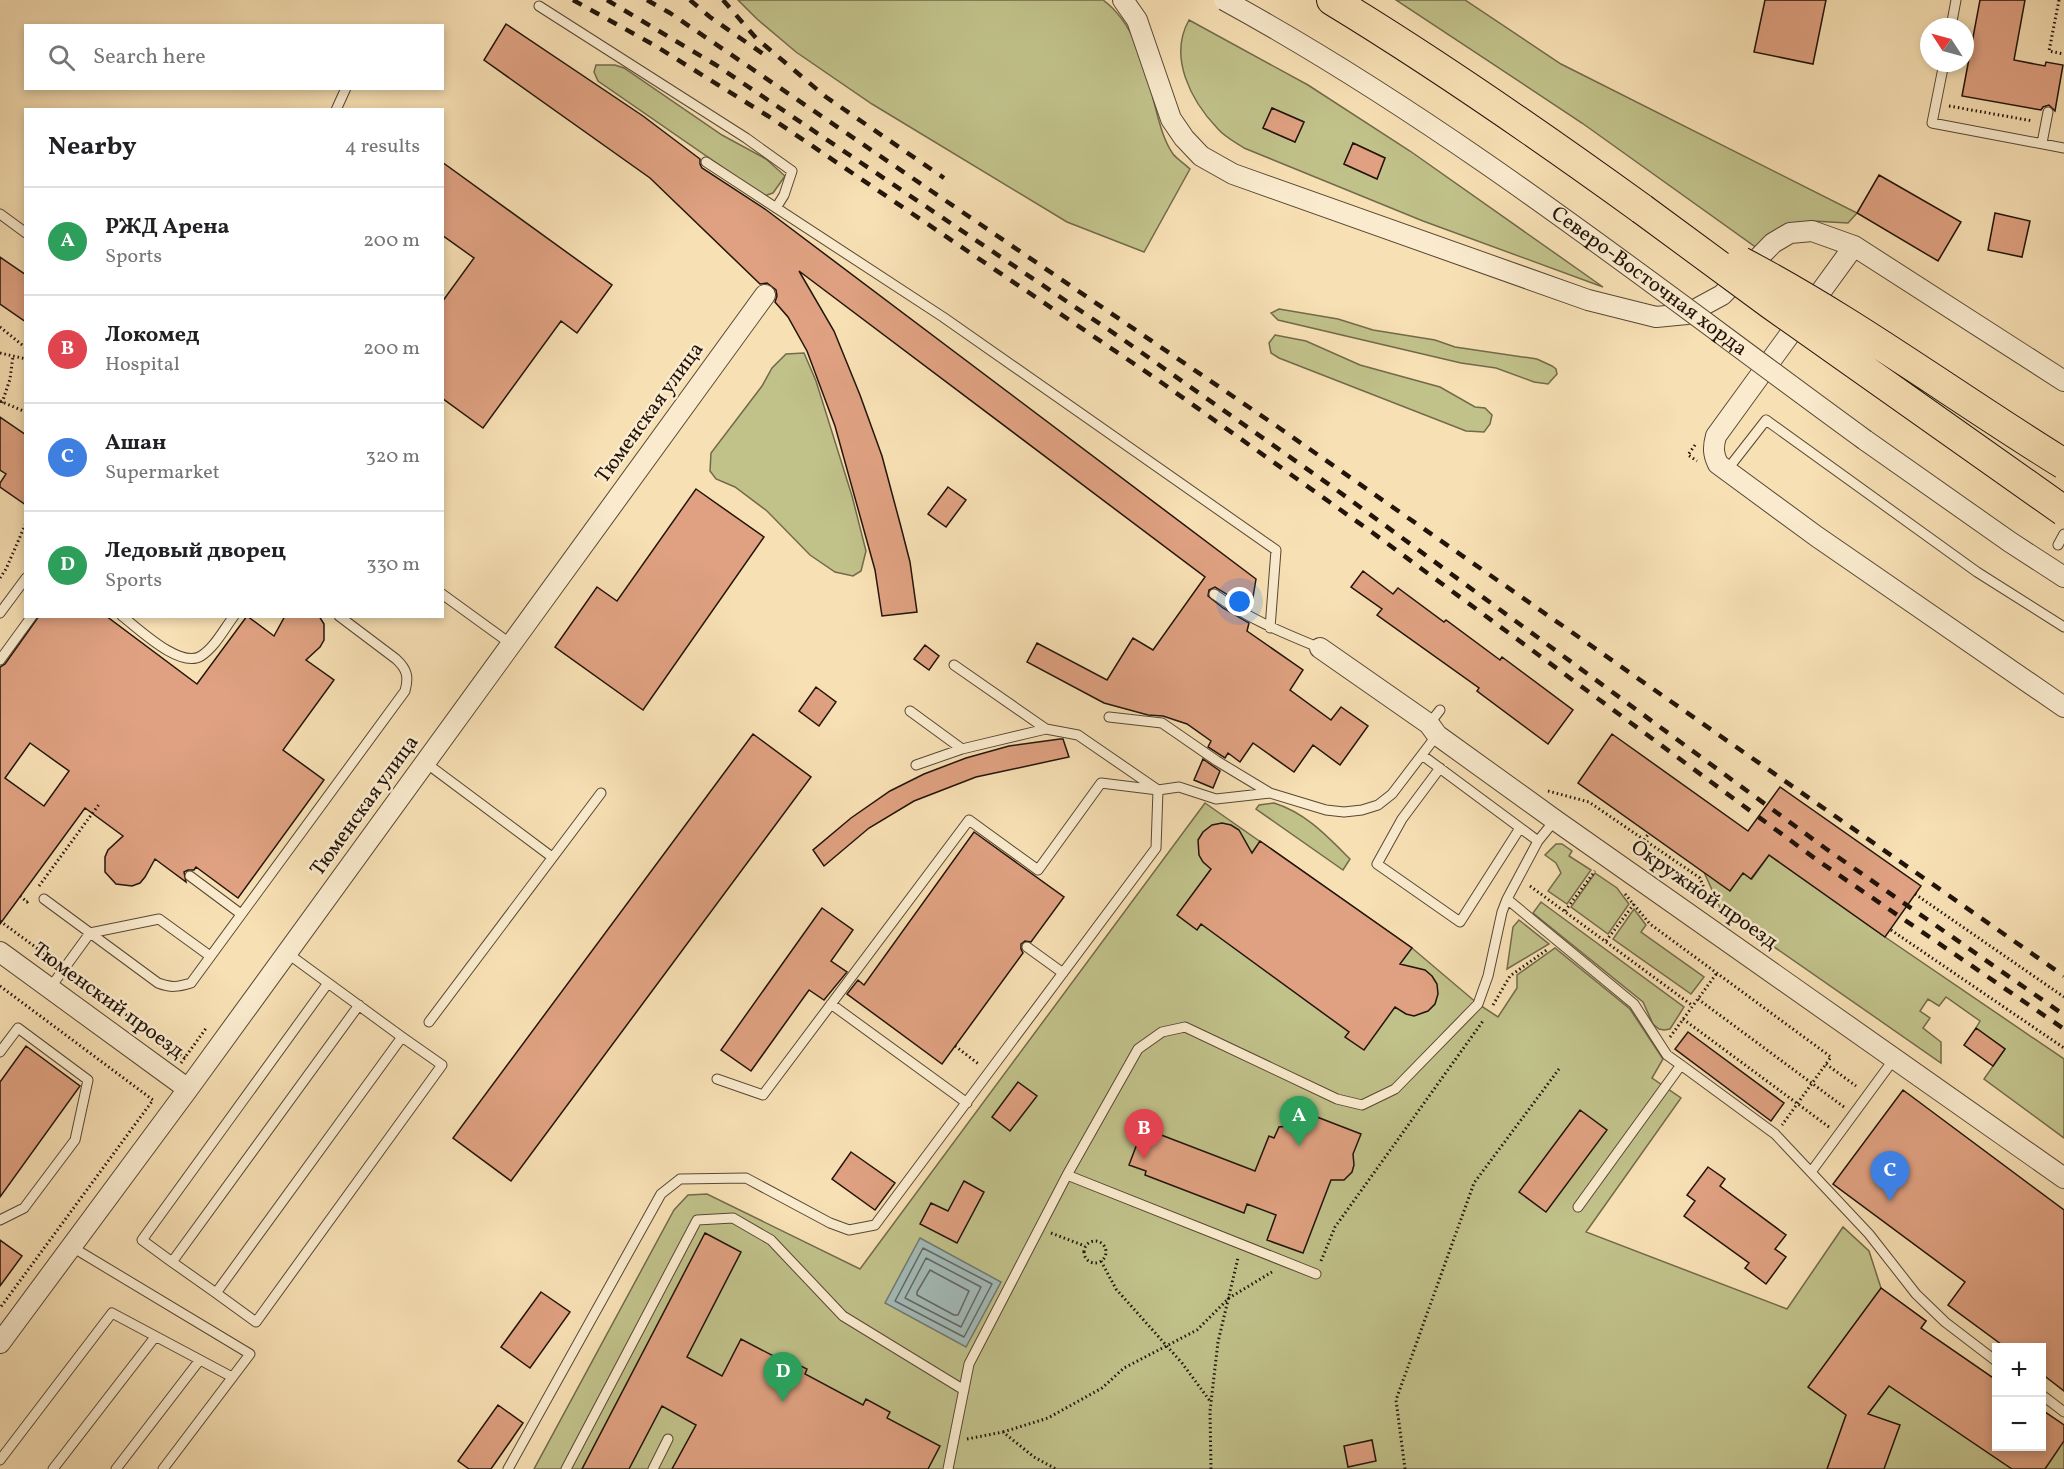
<!DOCTYPE html>
<html lang="en">
<head>
<meta charset="utf-8">
<style>
  body { margin:0; font-family:Vollkorn,serif; background:#f2f2f2; color:#202124 }
  .controls { position:absolute; right:18px; bottom:18px; display:grid; overflow:hidden; border-radius:0px; box-shadow:0 3px 9px #0003 }
  .controls button { width:54px; height:54px; display:grid; place-items:center; padding:0; border:0; border-bottom:2px solid #e0e0e0; background:#fff; color:#202124; font:30px sans-serif }
  .compass { position:absolute; left:1920px; top:18px; width:54px; height:54px; border-radius:50%; background:#fff; box-shadow:0 3px 9px #0003; rotate:306deg }
  .you { position:absolute; left:1240px; top:602px; width:21px; height:21px; margin:-15px; border:4px solid #fff; border-radius:50%; background:#1a73e8; box-shadow:0 0 0 9px #1a73e833 }
  .badge { display:grid; place-items:center; width:39px; height:39px; border-radius:50%; background:#0f766e; color:#fff; font-size:20px; font-weight:700 }
  .pin { position:absolute; translate:-50% -50px; filter:drop-shadow(0 2px 3px #0008) }
  .pin::after { content:''; position:absolute; top:32px; width:21px; height:18px; background:inherit; clip-path:polygon(0 0,100% 0,50% 100%) }
  .list { margin:0; padding:0; list-style:none }
  h2 { display:flex; justify-content:space-between; align-items:center; height:78px; margin:0; padding:0 24px; font-size:26px }
  h2 small { font-size:20px; font-weight:400; color:#757577 }
  .list li { display:grid; grid-template-columns:39px 1fr auto; gap:18px; align-items:center; box-sizing:border-box; height:108px; padding:0 24px; border-top:2px solid #e0e0e0 }
  .list b { display:block; font-size:22px; white-space:nowrap }
  .list p { margin:0; font-size:20px; white-space:nowrap; color:#757577 }
  .list em { font-size:20px; font-style:normal; color:#757577 }
  .icon { flex:none; width:33px; height:33px; fill:none; stroke:currentColor; stroke-width:2; stroke-linecap:round; stroke-linejoin:round }
  .map { position:relative; flex:none; width:2064px; height:1469px; overflow:hidden }
  .search { position:absolute; background:#fff; box-shadow:0 3px 9px #0003; left:24px; top:24px; width:420px; height:66px; display:flex; align-items:center; gap:15px; box-sizing:border-box; padding:0 21px; border-radius:0px; color:#757577; font-size:22px }
  .panel { position:absolute; background:#fff; box-shadow:0 3px 9px #0003; left:24px; top:108px; width:420px; height:510px; border-radius:0px }
  .map>svg:first-child { display:block }
  .green { fill:#c1c18a; stroke:#726a4a; stroke-width:1.5; fill-rule:evenodd }
  .water { fill:#a2bab8; stroke:#6f7872; stroke-width:1.5 }
  .lines { fill:none; stroke-linecap:round; stroke-linejoin:round }
  .shore { stroke:#626761; stroke-width:1.5 }
  .building { fill:#dfa181; stroke:#22140a; stroke-width:1.5; fill-rule:evenodd }
  .service-casing { stroke:#574734; stroke-width:11 }
  .minor-casing { stroke:#574734; stroke-width:22 }
  .primary-casing { stroke:#22140a; stroke-width:32 }
  .path { stroke:#22140a; stroke-width:3; stroke-dasharray:1.5 3; stroke-linecap:butt }
  .service { stroke:#faebce; stroke-width:9 }
  .minor { stroke:#faebce; stroke-width:20 }
  .primary { stroke:#f7e0b4; stroke-width:30 }
  .rail { stroke:#22140a; stroke-width:4.5; stroke-dasharray:10 10; stroke-linecap:butt }
  .minor-bridge-casing { stroke:#574734; stroke-width:22; stroke-linecap:butt }
  .primary-bridge-casing { stroke:#22140a; stroke-width:32; stroke-linecap:butt }
  .minor-bridge { stroke:#faebce; stroke-width:20 }
  .primary-bridge { stroke:#f7e0b4; stroke-width:30 }
  .labels { text-anchor:middle; dominant-baseline:central; stroke-width:5; stroke-linejoin:round; paint-order:stroke }
  .street-label { font-size:21px; fill:#22140a; stroke:#faebce }
</style>
</head>
<body>
<div class="map">
<svg width="2064" height="1469" viewBox="0 0 2064 1469">
  <rect width="100%" height="100%" fill="#f7e0b4"/>
  <filter id="stains"><feTurbulence type="fractalNoise" baseFrequency=".00333" numOctaves="4"/><feColorMatrix values="0 0 0 0 .2 0 0 0 0 .09 0 0 0 0 .02 0 0 0 .5 -.17"/></filter>
  <radialGradient id="worn" r=".72"><stop offset=".6" stop-color="#630" stop-opacity="0"/><stop offset="1" stop-color="#630" stop-opacity=".3"/></radialGradient>
  <path class="green" d="M 738,0 L 1103,0 C 1137,25 1146,72 1156,110 C 1160,125 1164,141 1173,154 C 1177,159 1185,164 1190,169 L 1144,252 L 1067,222 L 872,104 L 796,52 L 757,19 Z
    M 1396,0 L 1465,0 L 1561,64 L 1857,213 L 1848,223 L 1812,221 L 1789,226 L 1757,248 L 1582,123 Z
    M 1189,20 L 1308,85 L 1410,151 L 1603,287 L 1423,221 L 1244,148 C 1235,142 1225,137 1218,129 C 1191,101 1168,57 1189,20 ZM 1272,108 L 1304,122 L 1295,142 L 1263,128 ZM 1353,143 L 1385,158 L 1377,179 L 1344,164 Z
    M 596,65 L 615,65 L 624,68 L 722,135 L 766,159 L 785,176 L 773,193 L 764,196 L 598,81 L 594,72 Z
    M 1279,309 L 1338,319 L 1373,330 L 1435,340 L 1455,347 L 1537,359 L 1552,366 L 1556,369 L 1557,374 L 1548,384 L 1534,382 L 1496,368 L 1461,363 L 1278,320 L 1271,313 Z
    M 1275,335 L 1306,341 L 1360,365 L 1440,387 L 1475,407 L 1485,408 L 1492,415 L 1490,424 L 1484,432 L 1466,431 L 1279,358 L 1271,353 L 1269,343 Z
    M 804,353 L 816,381 L 852,496 L 866,551 L 861,571 L 853,576 L 835,572 L 810,555 L 767,511 L 735,487 L 716,479 L 710,471 L 711,453 L 762,386 L 772,368 L 786,354 Z
    M 1205,803 L 1412,948 L 1478,1004 L 1498,1017 L 1517,988 L 1517,975 L 1555,948 L 1630,1009 L 1663,1059 L 1652,1078 L 1681,1098 L 1586,1232 L 1787,1309 L 1843,1227 L 1869,1251 L 1881,1288 L 1926,1321 L 1919,1330 L 1938,1340 L 1996,1380 L 1996,1446 L 2042,1446 L 2042,1410 L 2064,1426 L 2064,1469 L 534,1469 L 674,1210 L 688,1195 L 707,1194 L 860,1269 Z
    M 1274,803 C 1306,813 1327,836 1350,859 L 1343,870 L 1256,809 L 1259,805 Z
    M 1556,844 L 1562,844 L 1572,851 L 1569,856 L 1591,870 L 1567,904 L 1548,891 L 1561,873 L 1556,863 L 1545,855 Z
    M 1769,855 L 1885,937 L 2064,1059 L 2064,1138 L 1984,1079 L 2005,1049 L 1976,1028 L 1980,1021 L 1946,997 L 1939,1006 L 1928,999 L 1920,1011 L 1930,1018 L 1923,1028 L 1941,1042 L 1941,1063 L 1721,910 L 1704,872 L 1743,873 L 1752,879 Z
    M 1595,873 L 1617,888 L 1629,904 L 1608,934 L 1571,907 Z
    M 1541,902 L 1684,1007 L 1670,1029 L 1664,1030 L 1659,1029 L 1653,1024 L 1643,1002 L 1533,913 Z
    M 1634,909 L 1646,925 L 1641,932 L 1704,977 L 1691,994 L 1613,939 Z
    M 1519,920 L 1549,944 L 1507,969 L 1513,927 Z"/>
  <path class="water" d="M 920,1238 L 1001,1282 L 966,1347 L 885,1303 Z"/>
  <g class="lines">
    <path class="shore" d="M 923,1248 L 992,1284 L 964,1337 L 895,1301 Z
      M 926,1258 L 981,1287 L 961,1327 L 905,1298 Z
      M 930,1270 L 969,1291 L 958,1315 L 954,1315 L 917,1295 L 917,1292 Z"/>
  </g>
  <path class="building" d="M 1765,0 L 1826,0 L 1813,64 L 1754,52 Z
    M 1980,0 L 2025,0 L 2014,60 L 2045,66 L 2046,62 L 2063,65 L 2055,111 L 2049,105 L 2043,107 L 2041,110 L 1962,96 Z
    M 506,24 L 643,116 L 700,159 L 700,164 L 702,168 L 765,209 L 1256,579 L 1251,609 L 1215,587 L 1209,590 L 1208,596 L 1223,608 L 1249,623 L 1247,631 L 1303,670 L 1290,690 L 1331,720 L 1341,707 L 1368,726 L 1340,765 L 1313,745 L 1294,772 L 1253,743 L 1240,762 L 1228,753 L 1225,758 L 1208,747 L 1211,741 L 1187,724 L 1163,716 L 1148,715 L 1104,703 L 1027,662 L 1037,643 L 1107,680 L 1133,638 L 1153,650 L 1205,577 L 799,271 L 834,331 L 860,395 L 882,456 L 901,527 L 910,562 L 917,612 L 882,616 L 875,570 L 835,426 L 807,351 L 788,317 L 775,302 L 777,296 L 776,290 L 767,283 L 760,284 L 650,178 L 484,60 Z
    M 1272,108 L 1304,122 L 1295,142 L 1263,128 Z
    M 1353,143 L 1385,158 L 1377,179 L 1344,164 Z
    M 442,162 L 612,285 L 577,333 L 561,321 L 483,428 L 442,398 L 442,302 L 474,258 L 442,235 Z
    M 1879,175 L 1961,222 L 1938,261 L 1857,213 Z
    M 1995,213 L 2030,221 L 2022,257 L 1988,250 Z
    M 0,257 L 26,275 L 26,322 L 0,304 Z
    M 0,417 L 26,435 L 26,505 L 0,487 L 0,483 L 6,474 L 0,470 Z
    M 948,487 L 966,500 L 946,527 L 928,514 Z
    M 696,489 L 764,537 L 643,710 L 555,647 L 597,587 L 617,601 Z
    M 1363,571 L 1393,594 L 1398,588 L 1444,622 L 1446,620 L 1500,660 L 1502,657 L 1573,710 L 1548,744 L 1477,691 L 1479,688 L 1377,615 L 1382,609 L 1351,587 Z
    M 39,616 L 106,616 L 197,684 L 247,616 L 274,636 L 285,616 L 319,616 L 324,624 L 324,640 L 320,647 L 306,660 L 334,680 L 283,750 L 324,780 L 238,898 L 196,867 L 194,870 L 188,870 L 184,872 L 186,882 L 155,859 L 145,877 L 140,883 L 132,886 L 116,884 L 105,872 L 105,857 L 108,850 L 123,836 L 85,808 L 0,924 L 0,667 L 5,664 ZM 30,743 L 69,771 L 44,806 L 5,778 Z
    M 925,645 L 939,656 L 929,670 L 914,659 Z
    M 816,687 L 836,702 L 819,726 L 799,711 Z
    M 753,734 L 811,777 L 511,1181 L 453,1138 Z
    M 1612,734 L 1748,831 L 1780,787 L 1921,886 L 1885,937 L 1769,855 L 1751,879 L 1743,873 L 1730,891 L 1578,783 Z
    M 1060,739 L 1063,739 L 1069,757 L 976,777 L 914,801 L 869,828 L 824,866 L 813,850 L 851,818 L 890,791 L 924,774 L 966,758 L 1009,746 Z
    M 1203,759 L 1220,771 L 1213,788 L 1194,780 Z
    M 1222,823 L 1231,825 L 1239,830 L 1252,853 L 1260,841 L 1412,948 L 1400,964 L 1425,970 L 1432,976 L 1437,984 L 1438,994 L 1435,1004 L 1428,1011 L 1414,1016 L 1406,1014 L 1395,1007 L 1364,1050 L 1345,1037 L 1349,1032 L 1201,924 L 1197,930 L 1177,915 L 1211,869 L 1203,862 L 1199,855 L 1198,840 L 1203,832 L 1212,825 Z
    M 974,832 L 1064,897 L 1031,942 L 1025,941 L 1021,944 L 1021,949 L 1023,953 L 942,1064 L 847,994 L 858,980 L 864,985 Z
    M 822,908 L 853,930 L 831,961 L 847,972 L 824,1000 L 809,990 L 751,1071 L 721,1050 Z
    M 1976,1028 L 2005,1049 L 1993,1066 L 1964,1045 Z
    M 1688,1032 L 1784,1103 L 1771,1121 L 1675,1049 Z
    M 26,1046 L 80,1086 L 0,1197 L 0,1082 Z
    M 1018,1082 L 1037,1096 L 1010,1131 L 992,1117 Z
    M 1903,1090 L 2064,1210 L 2064,1391 L 2042,1374 L 2042,1347 L 2005,1347 L 1948,1305 L 1965,1282 L 1833,1184 Z
    M 1580,1110 L 1607,1130 L 1546,1212 L 1519,1192 Z
    M 1317,1117 L 1361,1134 L 1353,1154 L 1354,1165 L 1352,1172 L 1344,1180 L 1331,1180 L 1303,1253 L 1267,1240 L 1276,1215 L 1247,1204 L 1244,1213 L 1145,1175 L 1146,1171 L 1129,1165 L 1143,1128 L 1255,1171 L 1269,1136 L 1274,1138 L 1279,1127 L 1295,1125 L 1296,1120 L 1313,1126 Z
    M 851,1152 L 895,1183 L 875,1210 L 832,1179 Z
    M 1708,1167 L 1725,1179 L 1720,1186 L 1786,1235 L 1775,1249 L 1786,1257 L 1766,1284 L 1745,1268 L 1749,1263 L 1684,1216 L 1695,1201 L 1687,1195 Z
    M 964,1181 L 984,1192 L 957,1243 L 920,1224 L 931,1203 L 948,1211 Z
    M 705,1233 L 741,1252 L 687,1357 L 722,1376 L 741,1339 L 783,1361 L 785,1358 L 807,1369 L 805,1374 L 863,1405 L 866,1399 L 890,1412 L 887,1418 L 940,1446 L 928,1469 L 672,1469 L 696,1425 L 662,1406 L 629,1469 L 582,1469 Z
    M 0,1240 L 22,1256 L 0,1286 Z
    M 1881,1288 L 1926,1321 L 1921,1328 L 1996,1380 L 1996,1446 L 2042,1446 L 2042,1410 L 2064,1425 L 2064,1441 L 2045,1469 L 2012,1469 L 1889,1386 L 1868,1414 L 1900,1425 L 1884,1469 L 1827,1469 L 1846,1415 L 1808,1387 Z
    M 541,1292 L 570,1312 L 530,1368 L 501,1347 Z
    M 498,1405 L 523,1423 L 491,1469 L 469,1469 L 458,1461 Z
    M 1372,1440 L 1376,1461 L 1348,1467 L 1344,1446 Z"/>
  <g class="lines">
    <g class="service-casing">
      <path id="service" d="M 539,6 L 746,138 L 792,171 L 784,195 L 776,208
        M 1951,27 L 1956,0
        M 1944,63 L 1932,123 L 2064,148
        M 336,110 L 346,88
        M 2042,143 L 2048,112
        M 706,162 L 943,317 L 1276,550 L 1270,628
        M 0,214 L 26,233
        M 1727,470 L 1766,420 L 1977,572 L 2064,627
        M 2058,545 L 2064,534
        M 442,594 L 511,644
        M 1214,594 C 1249,619 1281,632 1320,648
        M 0,613 L 26,578
        M 122,616 C 139,629 180,669 201,656 C 215,647 224,629 234,616
        M 0,660 L 32,616
        M 954,665 L 1046,729 L 1078,735 L 1158,790 L 1179,787 L 1216,799 L 1270,793 L 1326,810 L 1344,812 L 1362,810 L 1378,805 L 1392,794 L 1437,735
        M 910,711 L 962,749
        M 1109,717 L 1162,723 L 1217,761 L 1270,793
        M 1429,724 L 1440,710
        M 1422,755 L 1538,841
        M 426,763 L 552,857
        M 916,765 L 962,749 L 1046,729
        M 1440,768 L 1402,819 L 1377,864 L 1460,922 L 1520,828
        M 190,876 L 241,914
        M 44,899 L 158,983 C 171,988 178,987 191,983 L 405,691 C 409,677 407,669 396,659 L 339,616
        M 1507,899 L 1634,1004 L 1667,1055 L 1681,1065
        M 1027,947 L 1063,973
        M 287,953 C 325,981 364,1009 402,1037 L 216,1293 L 172,1262 L 359,1005
        M 50,988 L 90,933 L 159,919 L 210,956
        M 831,1004 L 967,1103
        M 429,1022 L 601,793
        M 0,1052 L 18,1028 L 88,1080 L 75,1140 L 24,1208 L 0,1220
        M 1811,1172 L 1894,1059
        M 1067,1175 L 1316,1274
        M 1578,1207 L 1681,1065 L 1775,1134 L 1869,1234 L 1916,1294 L 1945,1322 L 1996,1361
        M 72,1247 L 250,1354 L 163,1469
        M 172,1262 L 142,1240 L 328,983
        M 216,1293 L 256,1322 L 442,1065 L 402,1037
        M 2042,1395 L 2064,1412
        M 0,1460 L 112,1313 L 232,1377
        M 53,1469 L 155,1337
        M 116,1469 L 199,1361
        M 508,1469 L 661,1194 L 680,1179 L 746,1178 L 830,1223 L 849,1230 L 875,1225 L 1156,848 L 1158,790 L 1101,783 L 1038,870 L 969,820 L 763,1095 L 717,1079
        M 566,1469 L 697,1220 L 733,1218 L 771,1240 L 843,1316 L 964,1390
        M 653,1469 L 668,1439
        M 948,1469 L 969,1364 L 1067,1175 L 1138,1049 L 1162,1032 L 1185,1027 L 1337,1099 L 1362,1105 L 1395,1089 L 1478,1004 L 1488,976 L 1502,912 L 1507,899 L 1538,841 L 1555,820"/>
    </g>
    <g class="minor-casing">
      <path id="minor" d="M 1123,0 L 1137,20 L 1171,119 L 1184,138 L 1201,156 L 1233,174 L 1588,300 L 1656,317 L 1687,314 L 1722,295 L 1773,243 L 1790,233 L 1812,231 L 1854,246 L 2064,381
        M 1854,246 L 1716,436 C 1713,447 1713,454 1718,464 L 1816,536 L 2064,707
        M 1865,440 L 2010,542 L 2064,577
        M 1320,648 L 1429,724 L 1437,735 L 1555,820 L 2064,1178
        M 0,952 L 188,1089
        M 0,1343 L 188,1089 L 765,295"/>
    </g>
    <g class="primary-casing">
      <path id="primary" d="M 1332,0 C 1439,65 1541,136 1642,209"/>
    </g>
    <path class="path" d="M 2059,0 L 2049,51 L 2064,54
      M 1949,106 L 2033,121
      M 0,327 L 26,348
      M 0,353 L 26,359
      M 0,401 L 26,412
      M 2,403 L 10,379 L 13,356
      M 1695,445 L 1688,455 L 1697,461
      M 0,578 L 6,569 L 26,523
      M 1548,791 L 1589,802 L 1700,878 L 1711,906
      M 1644,840 L 1649,833
      M 39,886 L 100,803
      M 1530,886 L 1693,1006
      M 1625,894 L 1650,924 L 1831,1057 L 1782,1125
      M 1915,894 L 2064,997
      M 20,896 L 27,902 L 30,899
      M 1565,911 L 1595,871
      M 0,921 L 53,960
      M 1891,930 L 2064,1048
      M 1606,941 L 1634,904
      M 75,977 L 185,1058
      M 0,986 L 153,1100 L 0,1308
      M 1698,999 L 1844,1107
      M 1493,1005 L 1510,976 L 1548,949
      M 1683,1019 L 1829,1127
      M 1670,1037 L 1717,973
      M 955,1046 L 980,1065
      M 181,1063 L 207,1027
      M 1826,1064 L 1856,1086
      M 1051,1233 L 1085,1246
      M1084 1252a11 11 0 1 1 22 0a11 11 0 1 1-22 0Z
      M 1101,1261 L 1116,1289 L 1182,1363 L 1210,1401
      M 1321,1261 L 1335,1227 L 1483,1021
      M 1003,1432 L 1048,1418 L 1102,1388 L 1124,1368 L 1197,1330 L 1229,1298 L 1272,1272
      M 967,1439 L 1003,1432 L 1034,1457 L 1056,1469
      M 1211,1469 L 1210,1411 L 1218,1342 L 1238,1258
      M 1405,1469 L 1396,1400 L 1474,1183 L 1559,1069"/>
    <use href="#service" class="service"/>
    <use href="#minor" class="minor"/>
    <use href="#primary" class="primary"/>
    <path class="rail" d="M 573,0 L 654,45 L 768,116 L 1158,380 L 1373,533 L 1817,860 L 2064,1029
      M 607,0 L 716,65 L 1118,336 L 1334,488 L 1825,848 L 2064,1015
      M 647,0 L 670,13 L 1278,427 L 2064,976
      M 690,0 L 710,17 L 766,56
      M 723,0 L 756,38 L 826,97 L 944,178"/>
    <g class="minor-bridge-casing">
      <g id="minor-bridge">
        <path id="s1" d="M 1224,0 C 1451,124 1656,288 1865,440"/>
      </g>
    </g>
    <g class="primary-bridge-casing">
      <path id="primary-bridge" d="M 1642,209 L 1771,304 L 2064,511
        M 1741,262 C 1852,320 1957,398 2064,464"/>
    </g>
    <use href="#minor-bridge" class="minor-bridge"/>
    <use href="#primary-bridge" class="primary-bridge"/>
  </g>
  <g class="labels">
    <g class="street-label">
      <text stroke="none"><textPath href="#s1" startOffset="510">Северо-Восточная хорда</textPath></text>
      <text transform="translate(650 413) rotate(-54)">Тюменская улица</text>
      <text transform="translate(365 806) rotate(-54)">Тюменская улица</text>
      <text transform="translate(1704 895) rotate(35)">Окружной проезд</text>
      <text transform="translate(108 1001) rotate(36)">Тюменский проезд</text>
    </g>
  </g>
  <rect width="100%" height="100%" filter="url(#stains)"/>
  <rect width="100%" height="100%" fill="url(#worn)"/>
</svg>
<div class="controls">
<button>+</button>
<button>−</button>
</div>
<svg class="compass" viewBox="-18 -18 36 36"><path d="M0-13l5 13h-10z" fill="#e53935"/><path d="M0 13l5-13h-10z" fill="#757577"/></svg>
<div class="you"></div>
<div class="pin badge" style="left:1299px;top:1146px;background:#2e9e5b">A</div>
<div class="pin badge" style="left:1144px;top:1159px;background:#e0444e">B</div>
<div class="pin badge" style="left:1890px;top:1201px;background:#3f7fe0">C</div>
<div class="pin badge" style="left:783px;top:1402px;background:#2e9e5b">D</div>
<div class="search"><svg class="icon" aria-label="search" viewBox="0 0 24 24"><circle cx="10" cy="10" r="6"/><path d="M15 15l6 6"/></svg>Search here</div>
<section class="panel">
<h2>Nearby<small>4 results</small></h2>
<ul class="list">
<li><span class="badge" style="background:#2e9e5b">A</span><div><b>РЖД Арена</b><p>Sports</p></div><em>200 m</em></li>
<li><span class="badge" style="background:#e0444e">B</span><div><b>Локомед</b><p>Hospital</p></div><em>200 m</em></li>
<li><span class="badge" style="background:#3f7fe0">C</span><div><b>Ашан</b><p>Supermarket</p></div><em>320 m</em></li>
<li><span class="badge" style="background:#2e9e5b">D</span><div><b>Ледовый дворец</b><p>Sports</p></div><em>330 m</em></li>
</ul>
</section>
</div>
</body>
</html>
